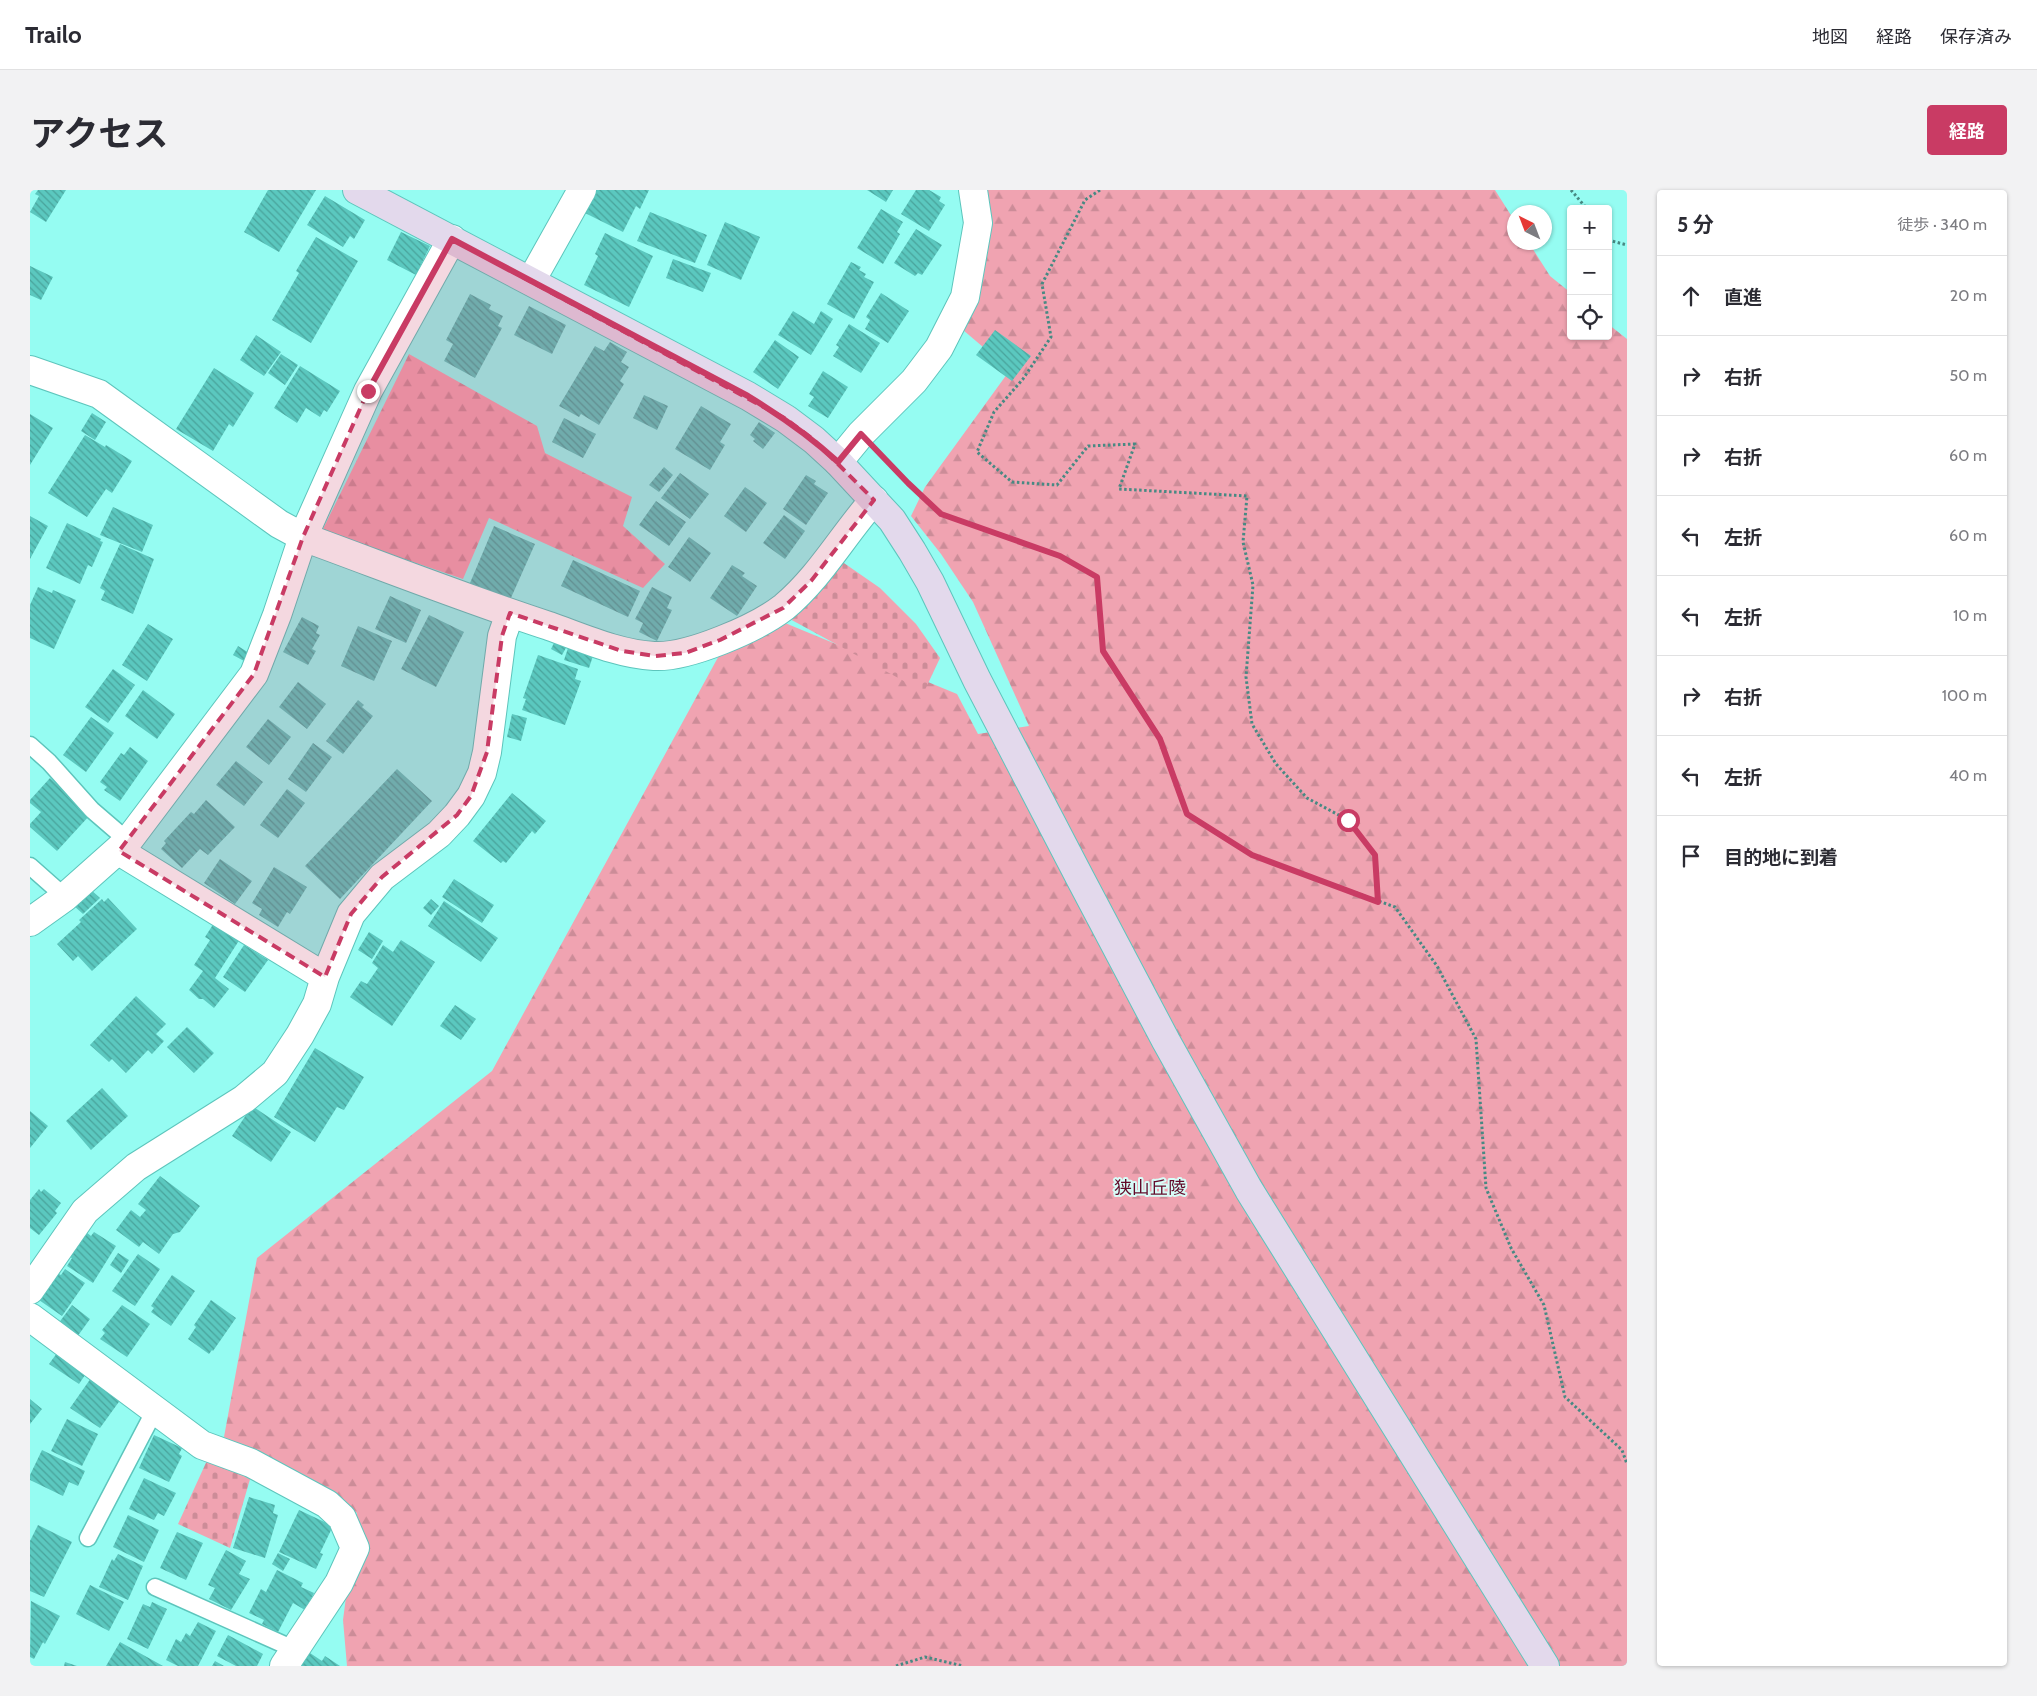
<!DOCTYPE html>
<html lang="ja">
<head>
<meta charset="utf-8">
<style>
  body { margin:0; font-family:Cabin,"Noto Sans JP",sans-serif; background:#f2f2f3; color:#2b2b33 }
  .controls { position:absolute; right:15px; top:15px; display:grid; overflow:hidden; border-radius:5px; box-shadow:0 1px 4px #0004 }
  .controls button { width:45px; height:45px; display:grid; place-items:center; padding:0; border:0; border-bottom:1px solid #e1e1e2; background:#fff; color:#2b2b33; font:25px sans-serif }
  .compass { position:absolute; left:1477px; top:15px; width:45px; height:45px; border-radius:50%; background:#fff; box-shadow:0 1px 4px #0004; rotate:318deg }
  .stop { position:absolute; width:15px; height:15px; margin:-11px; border:4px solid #c93b64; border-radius:50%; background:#fff }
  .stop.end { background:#c93b64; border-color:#fff; box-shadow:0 1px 5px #0008 }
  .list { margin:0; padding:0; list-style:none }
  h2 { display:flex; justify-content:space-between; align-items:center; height:65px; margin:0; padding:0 20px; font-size:21px }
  h2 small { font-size:16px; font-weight:400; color:#7c7c81 }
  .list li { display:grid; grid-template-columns:32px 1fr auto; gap:15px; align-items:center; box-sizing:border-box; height:80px; padding:0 20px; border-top:1px solid #e1e1e2 }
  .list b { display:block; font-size:19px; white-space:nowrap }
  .list em { font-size:16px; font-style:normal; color:#7c7c81 }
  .icon { flex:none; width:28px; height:28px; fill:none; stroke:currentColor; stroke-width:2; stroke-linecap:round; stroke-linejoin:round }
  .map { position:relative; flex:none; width:1597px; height:1476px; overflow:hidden; border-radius:5px }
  header { display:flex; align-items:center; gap:30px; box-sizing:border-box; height:70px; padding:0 25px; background:#fff; border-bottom:1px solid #e1e1e2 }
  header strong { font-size:24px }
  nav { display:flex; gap:28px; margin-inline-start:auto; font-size:18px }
  .intro { display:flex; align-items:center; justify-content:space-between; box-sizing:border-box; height:120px; padding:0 30px }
  h1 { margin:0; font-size:35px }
  .button { padding:12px 22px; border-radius:5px; background:#c93b64; color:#fff; font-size:18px; font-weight:700 }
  main { display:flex; gap:30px; padding:0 30px }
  aside { flex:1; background:#fff; border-radius:5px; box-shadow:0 1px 4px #0004 }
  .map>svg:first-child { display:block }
  .forest { fill:url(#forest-firs) }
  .cemetery { fill:url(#cemetery-stones) }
  .building { fill:url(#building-back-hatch) }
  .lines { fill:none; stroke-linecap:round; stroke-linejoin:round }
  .lane-casing { stroke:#5dc5bc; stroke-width:19 }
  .street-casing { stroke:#5dc5bc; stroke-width:30 }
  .secondary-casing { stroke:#5dc5bc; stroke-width:30 }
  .path { stroke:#488983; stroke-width:3; stroke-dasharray:2.5 2.5; stroke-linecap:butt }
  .lane { stroke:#fff; stroke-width:16 }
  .street { stroke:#fff; stroke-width:28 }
  .secondary { stroke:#e3d9ec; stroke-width:28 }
  .route { stroke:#c93b64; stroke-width:6 }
  .marked { fill:#c93b64; fill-opacity:0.2; stroke:#c93b64; stroke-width:4; stroke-dasharray:10 6; stroke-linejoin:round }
  .labels { text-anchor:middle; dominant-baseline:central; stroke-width:4; stroke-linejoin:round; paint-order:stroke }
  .park-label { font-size:18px; fill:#620a29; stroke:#d7fdf8 }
</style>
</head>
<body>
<header>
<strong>Trailo</strong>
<nav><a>地図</a><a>経路</a><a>保存済み</a></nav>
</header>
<div class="intro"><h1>アクセス</h1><a class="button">経路</a></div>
<main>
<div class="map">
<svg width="1597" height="1476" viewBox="0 0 1597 1476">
  <defs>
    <pattern id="forest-firs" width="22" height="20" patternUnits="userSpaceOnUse" patternTransform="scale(1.25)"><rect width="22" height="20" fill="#f0a3b1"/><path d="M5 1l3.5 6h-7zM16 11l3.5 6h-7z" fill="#cc8c98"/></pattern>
    <pattern id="cemetery-stones" width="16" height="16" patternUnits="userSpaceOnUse" patternTransform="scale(1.25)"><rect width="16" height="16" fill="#f0a3b1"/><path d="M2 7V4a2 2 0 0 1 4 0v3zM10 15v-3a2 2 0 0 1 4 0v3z" fill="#cc8c98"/></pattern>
    <pattern id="building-back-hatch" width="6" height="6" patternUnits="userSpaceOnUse" patternTransform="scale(1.25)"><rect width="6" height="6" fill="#5bc8bf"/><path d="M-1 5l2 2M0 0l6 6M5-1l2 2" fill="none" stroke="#49a39b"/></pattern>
  </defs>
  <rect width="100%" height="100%" fill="#95fcf2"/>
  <path class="forest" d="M 953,0 L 1465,0 L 1484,30 L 1484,52 L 1499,53 L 1520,86 L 1541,103 L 1541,146 L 1578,146 L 1578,134 L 1597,149 L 1597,1476 L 317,1476 L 313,1430 L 327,1323 L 194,1247 L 227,1068 L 462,881 L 692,460 L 755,433 L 927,504 L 948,544 L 999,536 L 943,412 L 911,364 L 881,326 L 895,297 L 980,180 L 926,134 Z
    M 379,164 L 507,236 L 515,263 L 602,307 L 593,336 L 635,374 L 613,398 L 459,328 L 433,389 L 292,341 Z"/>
  <path class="cemetery" d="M 811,371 L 850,398 L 886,434 L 910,468 L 894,502 L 758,428 Z
    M 180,1264 L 223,1279 L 200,1358 L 148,1334 Z"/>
  <path class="building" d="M 8,0 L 36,0 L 16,32 L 0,22 L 9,6 L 5,4 Z
    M 238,0 L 286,0 L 249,62 L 214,42 Z
    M 566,0 L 619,0 L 610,19 L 606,16 L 593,42 L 555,23 Z
    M 837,0 L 863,0 L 856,12 Z
    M 886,0 L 899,0 L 911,7 L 909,11 L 915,15 L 899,41 L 871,24 Z
    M 295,6 L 335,30 L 324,49 L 320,46 L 313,57 L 277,35 Z
    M 851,19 L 873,32 L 867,42 L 870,44 L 853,74 L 827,58 Z
    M 620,22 L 677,45 L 665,73 L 607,51 Z
    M 695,32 L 730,47 L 711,90 L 677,75 Z
    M 886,39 L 912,55 L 892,85 L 888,83 L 885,86 L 864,73 Z
    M 371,42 L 400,56 L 386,85 L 357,70 Z
    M 575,43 L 623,66 L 599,117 L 554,95 L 568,66 L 565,64 Z
    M 286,47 L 328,71 L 281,153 L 242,130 L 269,83 L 266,81 Z
    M 643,69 L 681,83 L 673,102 L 636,88 Z
    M 821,72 L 831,77 L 829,80 L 836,84 L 834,87 L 844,92 L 824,129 L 797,114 Z
    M 0,76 L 23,87 L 11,110 L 0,105 Z
    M 851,103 L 879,121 L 858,153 L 835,139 L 840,130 L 836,127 Z
    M 440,104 L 461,115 L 459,119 L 473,126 L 468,136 L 472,138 L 445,188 L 414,171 L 423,154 L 416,150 Z
    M 499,116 L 536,135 L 522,164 L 484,145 Z
    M 763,121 L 784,134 L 791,121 L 803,129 L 781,165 L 748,145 Z
    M 819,134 L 850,153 L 831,183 L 803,166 L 809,157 L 806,155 Z
    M 965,140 L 1001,166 L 982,191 L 946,165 Z
    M 226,145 L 251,162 L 234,186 L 210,170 Z
    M 745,150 L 769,167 L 748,199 L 723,182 Z
    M 580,152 L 597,162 L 591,172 L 599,177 L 590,191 L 594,194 L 569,235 L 551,224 L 549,227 L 529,216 L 565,156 L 574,161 Z
    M 251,164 L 268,175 L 255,195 L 238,183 Z
    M 270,176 L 310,201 L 297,222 L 294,220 L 290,227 L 276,218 L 267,233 L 244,218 Z
    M 184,178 L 224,203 L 203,237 L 199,234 L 183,261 L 146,239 Z
    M 793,181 L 818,197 L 798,228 L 778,216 L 784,207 L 779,204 Z
    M 614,205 L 638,216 L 627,240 L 603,228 Z
    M 671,216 L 701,234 L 690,252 L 695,255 L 680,280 L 645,259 Z
    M 62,223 L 76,232 L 65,250 L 51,241 Z
    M 0,224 L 23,238 L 0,275 Z
    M 534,228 L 566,244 L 553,268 L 522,252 Z
    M 729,232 L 745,243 L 733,259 L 723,251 L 725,249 L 720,245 Z
    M 55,245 L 75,257 L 76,255 L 102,271 L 82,303 L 76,299 L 57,327 L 18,303 Z
    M 634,277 L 643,285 L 629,302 L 619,295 Z
    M 650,283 L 679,304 L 660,329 L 631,308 Z
    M 776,285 L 786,291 L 784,294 L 798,303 L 776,335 L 753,319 Z
    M 715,297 L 737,313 L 716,342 L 694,326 Z
    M 626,311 L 656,332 L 639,356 L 609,335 Z
    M 83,317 L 123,335 L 112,362 L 70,345 Z
    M 754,325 L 775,341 L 755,369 L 733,353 Z
    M 0,326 L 18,336 L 0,369 Z
    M 37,333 L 71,349 L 70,351 L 73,352 L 62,377 L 58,375 L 50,394 L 16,378 Z
    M 464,336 L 505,354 L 480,410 L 440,393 Z
    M 659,347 L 681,363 L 660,392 L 638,377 Z
    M 90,354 L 124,369 L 103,424 L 71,410 L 75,401 L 70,398 Z
    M 543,370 L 610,401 L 598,427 L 531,396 Z
    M 702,375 L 715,383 L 712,386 L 727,396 L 707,426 L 680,408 Z
    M 8,397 L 22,403 L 23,400 L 46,410 L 24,459 L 0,448 L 0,415 Z
    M 622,397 L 642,407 L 637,418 L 642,420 L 627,451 L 609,442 L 613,433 L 605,429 Z
    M 360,406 L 391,420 L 376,453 L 345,439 Z
    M 399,425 L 434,442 L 406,497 L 371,479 Z
    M 272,427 L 289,436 L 286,443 L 290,445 L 282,459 L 286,461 L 278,475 L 253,462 Z
    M 118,434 L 143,449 L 117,491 L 92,475 Z
    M 328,436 L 362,451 L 344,491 L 311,476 Z
    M 525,451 L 537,456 L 532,465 L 521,459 Z
    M 539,455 L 564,463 L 559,478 L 534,470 Z
    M 208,456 L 219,463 L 214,471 L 203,465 Z
    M 508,465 L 548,479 L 545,489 L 551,491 L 535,535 L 492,520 L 496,509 L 493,508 Z
    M 83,479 L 105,495 L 78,533 L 55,517 Z
    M 268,492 L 296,514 L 277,539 L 249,517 Z
    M 113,500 L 145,524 L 127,549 L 95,526 Z
    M 328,510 L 334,515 L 332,517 L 343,526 L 313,564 L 296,551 Z
    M 482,524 L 497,528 L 491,551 L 477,547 Z
    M 61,527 L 84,543 L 56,582 L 33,565 Z
    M 238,529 L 261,547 L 239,575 L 216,557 Z
    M 283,553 L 302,567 L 276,602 L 258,589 Z
    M 100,557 L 118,571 L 90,611 L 74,600 L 77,597 L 70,592 L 91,563 L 94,565 Z
    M 206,571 L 233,592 L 214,616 L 186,595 Z
    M 367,579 L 402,611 L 310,709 L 275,676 Z
    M 20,588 L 60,625 L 27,661 L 0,637 L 0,634 L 11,622 L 0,613 L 0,610 Z
    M 257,599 L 275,613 L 248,648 L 230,635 Z
    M 482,603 L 516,631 L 505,644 L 502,641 L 476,673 L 473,671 L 471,673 L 443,651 Z
    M 176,610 L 205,637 L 178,665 L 170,659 L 152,678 L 131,659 L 136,653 L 134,651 L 161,622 L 164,624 Z
    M 190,669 L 222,691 L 205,714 L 174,693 Z
    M 244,677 L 277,697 L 260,724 L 257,722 L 248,737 L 229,725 L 232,719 L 222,713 Z
    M 424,689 L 464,715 L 452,733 L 412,707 Z
    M 61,700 L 70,708 L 53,724 L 44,716 Z
    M 78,708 L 107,739 L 62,781 L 48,766 L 43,771 L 27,754 L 51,732 L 49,730 L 72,709 L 74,712 Z
    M 401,709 L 409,716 L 401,725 L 393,718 Z
    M 414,711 L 468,748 L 451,772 L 398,736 Z
    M 184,733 L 210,749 L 185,788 L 199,799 L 184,818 L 173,809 L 169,809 L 159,800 L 173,781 L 164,775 L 180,750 L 175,747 Z
    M 339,742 L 353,751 L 342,769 L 328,760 Z
    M 371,750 L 405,772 L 362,836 L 320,807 L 331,791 L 337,794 L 348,778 L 342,773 L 353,755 L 363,762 Z
    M 214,755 L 238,770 L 215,802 L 193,787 Z
    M 106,806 L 136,834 L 126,844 L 134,851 L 122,864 L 118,860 L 96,883 L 82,869 L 79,872 L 60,855 Z
    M 425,815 L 446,829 L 431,850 L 410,836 Z
    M 157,837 L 184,863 L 164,883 L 137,857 Z
    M 285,858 L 334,887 L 314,920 L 307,917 L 285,952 L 244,927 Z
    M 72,898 L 98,926 L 61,960 L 36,931 Z
    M 222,916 L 261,942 L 241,972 L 202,946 Z
    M 0,921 L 18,936 L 0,958 Z
    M 130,986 L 170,1016 L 150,1042 L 143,1044 L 129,1064 L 113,1052 L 109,1057 L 86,1040 L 101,1020 L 110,1027 L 116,1020 L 108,1014 Z
    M 9,999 L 11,1002 L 14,999 L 31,1013 L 25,1021 L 27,1023 L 9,1045 L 0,1038 L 0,1010 Z
    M 56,1042 L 61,1046 L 64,1042 L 86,1056 L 63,1093 L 37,1076 L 42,1068 L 40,1067 Z
    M 88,1063 L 99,1070 L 91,1083 L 80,1075 Z
    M 108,1064 L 130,1079 L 105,1116 L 82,1101 Z
    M 35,1079 L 55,1093 L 32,1126 L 9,1110 L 27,1083 L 31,1085 Z
    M 142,1085 L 165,1101 L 141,1136 L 121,1122 L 124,1118 L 121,1116 Z
    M 181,1110 L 206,1128 L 183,1161 L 182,1160 L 179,1164 L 158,1149 L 166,1137 L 164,1135 Z
    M 42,1115 L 60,1129 L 47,1147 L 28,1134 Z
    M 92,1115 L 120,1134 L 97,1167 L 70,1149 L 75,1143 L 72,1140 Z
    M 30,1159 L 59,1179 L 49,1194 L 19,1174 Z
    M 61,1188 L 91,1209 L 70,1238 L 40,1218 Z
    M 0,1209 L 12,1219 L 0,1234 Z
    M 37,1229 L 68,1244 L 52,1276 L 21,1261 Z
    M 124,1245 L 152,1258 L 149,1264 L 152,1266 L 139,1292 L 109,1278 Z
    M 12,1260 L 55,1281 L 48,1296 L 39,1292 L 33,1306 L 0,1290 L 0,1285 Z
    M 114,1288 L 146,1303 L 134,1326 L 128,1323 L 124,1330 L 99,1319 Z
    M 219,1307 L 245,1315 L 243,1323 L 248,1325 L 235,1368 L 203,1358 Z
    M 269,1320 L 303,1336 L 290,1363 L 293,1364 L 286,1379 L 249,1362 Z
    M 98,1325 L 129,1340 L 114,1372 L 83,1357 Z
    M 8,1335 L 42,1352 L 14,1407 L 0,1401 L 0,1351 Z
    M 147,1342 L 173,1353 L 156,1390 L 130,1378 Z
    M 196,1360 L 216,1371 L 209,1384 L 220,1389 L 201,1420 L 179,1409 L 185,1398 L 178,1395 Z
    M 248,1363 L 260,1369 L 253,1381 L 242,1374 Z
    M 88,1364 L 113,1376 L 98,1410 L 69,1397 L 82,1369 L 84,1371 Z
    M 247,1380 L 273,1393 L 271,1397 L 284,1403 L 275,1420 L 263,1413 L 248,1442 L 232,1434 L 234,1430 L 219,1423 L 231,1399 L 236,1402 Z
    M 60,1395 L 94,1412 L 79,1441 L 46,1424 Z
    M 1,1411 L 30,1426 L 15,1454 L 13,1452 L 4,1469 L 0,1467 Z
    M 122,1412 L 137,1419 L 118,1459 L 97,1449 L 113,1414 L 120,1417 Z
    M 168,1432 L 186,1441 L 168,1476 L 148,1476 L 136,1470 L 146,1449 L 151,1452 L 156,1443 L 160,1446 Z
    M 198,1445 L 233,1464 L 227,1476 L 206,1476 L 187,1466 Z
    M 90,1452 L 133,1476 L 76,1476 Z
    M 280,1463 L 292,1471 L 295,1466 L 310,1476 L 271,1476 Z
    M 185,1471 L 194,1476 L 182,1476 Z
    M 35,1472 L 47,1476 L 34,1476 Z"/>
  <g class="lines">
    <g class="lane-casing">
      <path id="lane" d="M 0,555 L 19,572 L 62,620 L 98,651
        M 0,676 L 35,707
        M 58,1348 L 125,1220
        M 125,1397 L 266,1460"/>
    </g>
    <g class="street-casing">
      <path id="street" d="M 501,91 L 552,0
        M 0,180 L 69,204 L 249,334 L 273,347 C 355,377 436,409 519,436 C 553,448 588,464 624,466 C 658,468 727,438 754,417 C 790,387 813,345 844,310
        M 808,272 L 831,244 L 884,191 L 909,158 L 935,107 L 948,33 L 943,0
        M 89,661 L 295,787
        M 0,732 L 35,707 L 98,651 L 224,484 L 247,425 L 273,347 L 338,201 L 422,49
        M 0,1100 L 55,1021 L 106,977 L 214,909 L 245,883 L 270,845 L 287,814 L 295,787 L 321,724 L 352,687 L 409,644 L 427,625 L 441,606 L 452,583 L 457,562 L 472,446 L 480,423
        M 0,1127 L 172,1255 L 221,1273 L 297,1314 L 312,1328 L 325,1358 L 309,1393 L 254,1476"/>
    </g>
    <g class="secondary-casing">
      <path id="secondary" d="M 327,0 L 718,206 L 756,229 L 784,250 L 808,272 L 862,330 L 882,361 L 900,392 L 947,490 L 1050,688 L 1136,851 L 1219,1000 L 1515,1476"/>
    </g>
    <path class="path" d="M 1070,0 L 1055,10 L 1012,94 L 1021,147 L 993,189 L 964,222 L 947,262 L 982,292 L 1027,295 L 1058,256 L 1105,254 L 1089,299 L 1217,306 L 1213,352 L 1223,395 L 1216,487 L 1222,534 L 1246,574 L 1277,608 L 1318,630 L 1345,665 L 1348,712
      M 1541,0 L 1557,19
      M 1578,50 L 1597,55
      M 850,265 L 877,293 L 911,324 L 1030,367 L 1067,387 L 1073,461 L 1131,549 L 1157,625 L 1222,665 L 1365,717 L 1407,776 L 1446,849 L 1456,998 L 1481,1058 L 1514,1115 L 1535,1207 L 1592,1260 L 1597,1274
      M 866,1476 L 895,1467 L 933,1476"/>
    <use href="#lane" class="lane"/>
    <use href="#street" class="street"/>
    <use href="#secondary" class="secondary"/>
  </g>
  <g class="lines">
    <path class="route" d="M 338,201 L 422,49 L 718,206 C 751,226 780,246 808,272 L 831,244 L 878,293 L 911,324 L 1030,366 L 1067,387 L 1073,461 L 1130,549 L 1157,624 L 1222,665 L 1348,712 L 1345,665 L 1318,630"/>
  </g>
  <path class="marked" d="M 422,49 L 756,229 L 784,250 L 844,310 L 781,391 L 753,418 L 690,450 L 655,463 L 625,466 L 592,461 L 480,423 L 472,446 L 457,562 L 441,606 L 427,625 L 352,687 L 321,724 L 295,787 L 89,661 L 224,484 L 273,347 L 338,201 Z"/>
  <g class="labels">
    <g class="park-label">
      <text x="1120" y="998">狭山丘陵</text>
    </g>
  </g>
</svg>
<div class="controls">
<button>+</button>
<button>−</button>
<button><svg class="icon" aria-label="locate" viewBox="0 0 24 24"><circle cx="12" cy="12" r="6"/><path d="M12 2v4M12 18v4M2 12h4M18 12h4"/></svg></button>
</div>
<svg class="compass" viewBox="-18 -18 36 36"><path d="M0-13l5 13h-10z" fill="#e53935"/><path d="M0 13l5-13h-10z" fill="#7c7c81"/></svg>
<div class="stop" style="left:1318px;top:630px"></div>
<div class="stop end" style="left:338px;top:201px"></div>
</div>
<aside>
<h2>5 分<small>徒歩 · 340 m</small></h2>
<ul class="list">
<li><svg class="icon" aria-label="ahead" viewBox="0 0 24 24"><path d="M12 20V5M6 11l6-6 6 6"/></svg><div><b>直進</b></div><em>20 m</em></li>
<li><svg class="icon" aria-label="right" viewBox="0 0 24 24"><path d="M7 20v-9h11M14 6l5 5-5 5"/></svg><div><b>右折</b></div><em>50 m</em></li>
<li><svg class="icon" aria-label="right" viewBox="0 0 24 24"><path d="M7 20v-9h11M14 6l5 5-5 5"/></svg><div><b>右折</b></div><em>60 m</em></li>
<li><svg class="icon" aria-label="left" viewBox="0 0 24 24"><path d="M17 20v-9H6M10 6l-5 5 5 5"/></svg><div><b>左折</b></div><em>60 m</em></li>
<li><svg class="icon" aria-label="left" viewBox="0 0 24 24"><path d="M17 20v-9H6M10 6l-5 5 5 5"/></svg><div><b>左折</b></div><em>10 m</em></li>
<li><svg class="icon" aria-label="right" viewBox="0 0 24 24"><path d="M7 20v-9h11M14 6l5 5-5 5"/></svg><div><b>右折</b></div><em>100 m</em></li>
<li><svg class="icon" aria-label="left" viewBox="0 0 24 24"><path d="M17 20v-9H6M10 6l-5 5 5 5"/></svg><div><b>左折</b></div><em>40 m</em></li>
<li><svg class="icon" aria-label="arrive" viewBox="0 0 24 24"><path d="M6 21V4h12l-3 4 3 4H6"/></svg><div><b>目的地に到着</b></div></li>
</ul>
</aside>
</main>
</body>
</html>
